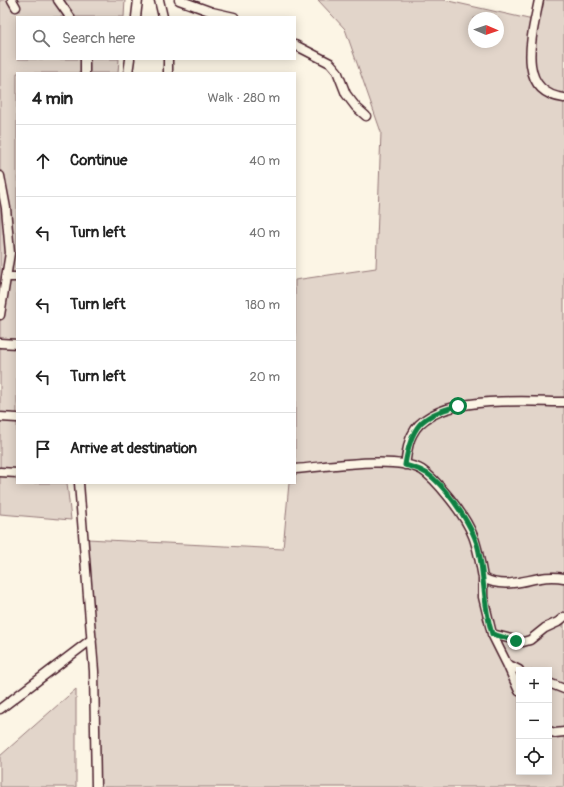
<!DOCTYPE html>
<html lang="en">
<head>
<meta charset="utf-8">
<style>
  body { margin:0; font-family:Pangolin,sans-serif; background:#f6f6f6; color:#222 }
  .controls { position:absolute; right:12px; bottom:12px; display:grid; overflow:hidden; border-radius:0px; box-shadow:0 2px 10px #0003 }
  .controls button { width:36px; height:36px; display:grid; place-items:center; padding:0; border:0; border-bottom:1px solid #e0e0e0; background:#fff; color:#222; font:20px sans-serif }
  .compass { position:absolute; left:468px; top:12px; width:36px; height:36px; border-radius:50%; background:#fff; box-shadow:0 2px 10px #0003; rotate:92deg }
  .stop { position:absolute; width:12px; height:12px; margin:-9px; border:3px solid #0b8043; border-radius:50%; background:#fff }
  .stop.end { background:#0b8043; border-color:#fff; box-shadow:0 1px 4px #0008 }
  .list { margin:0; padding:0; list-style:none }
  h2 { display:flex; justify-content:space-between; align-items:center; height:52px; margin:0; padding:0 16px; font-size:17px }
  h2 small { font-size:13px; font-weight:400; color:#767676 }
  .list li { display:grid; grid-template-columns:26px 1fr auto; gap:12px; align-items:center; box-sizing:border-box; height:72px; padding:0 16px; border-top:1px solid #e0e0e0 }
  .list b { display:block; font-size:15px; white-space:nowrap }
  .list em { font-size:13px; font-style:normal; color:#767676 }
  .icon { flex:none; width:22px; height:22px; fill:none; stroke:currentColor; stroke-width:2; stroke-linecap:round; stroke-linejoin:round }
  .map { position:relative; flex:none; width:564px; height:787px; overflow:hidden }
  .search { position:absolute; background:#fff; box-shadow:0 2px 10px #0003; left:16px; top:16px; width:280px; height:44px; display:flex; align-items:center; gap:10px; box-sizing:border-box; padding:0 14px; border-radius:0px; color:#767676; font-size:15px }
  .panel { position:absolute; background:#fff; box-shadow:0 2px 10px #0003; left:16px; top:72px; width:280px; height:412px; border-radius:0px }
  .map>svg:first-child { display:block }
  .green { fill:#e2d5ca; stroke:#967a7a; fill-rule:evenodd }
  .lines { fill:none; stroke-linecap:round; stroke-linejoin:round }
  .minor-casing { stroke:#4a1f2b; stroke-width:11 }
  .minor { stroke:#fcf5e5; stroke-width:8 }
  .route { stroke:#0b8043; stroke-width:5 }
</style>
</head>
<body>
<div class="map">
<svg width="564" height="787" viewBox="0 0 564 787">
  <rect width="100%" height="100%" fill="#fcf5e5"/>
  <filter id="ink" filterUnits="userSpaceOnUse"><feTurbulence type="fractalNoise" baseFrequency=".025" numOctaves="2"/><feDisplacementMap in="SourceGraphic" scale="8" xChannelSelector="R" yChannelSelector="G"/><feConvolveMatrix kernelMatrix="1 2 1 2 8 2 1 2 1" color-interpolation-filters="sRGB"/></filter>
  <g filter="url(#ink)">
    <path class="green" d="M 0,0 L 125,0 L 124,17 L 17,17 L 17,59 L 119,59 L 118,73 L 17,73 L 17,483 L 67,483 L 71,520 L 0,514 Z
      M 318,0 L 444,0 L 533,20 L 536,0 L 564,0 L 564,787 L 95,787 L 87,539 L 283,549 L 289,483 L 295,483 L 295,280 L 376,268 L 381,132 L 345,29 ZM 474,18 L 498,18 L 498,42 L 474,42 ZM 519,670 L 549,670 L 549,772 L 519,772 Z
      M 76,689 L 76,787 L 0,787 L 0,756 Z"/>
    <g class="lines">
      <g class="minor-casing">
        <path id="minor" d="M 12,0 L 16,7
          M 58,0 L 70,17
          M 159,0 L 163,17
          M 179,0 L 212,12 L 234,17
          M 539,0 C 533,32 514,92 564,98
          M 136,17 L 138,0
          M 295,45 L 330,63 L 337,71 L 346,94 L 356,107 L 366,116
          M 168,59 L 168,73
          M 85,73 L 85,59
          M 128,73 L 130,59
          M 0,176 L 6,208 L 10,253 L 0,315
          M 6,277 L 17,277
          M 0,343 L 17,344
          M 0,417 L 17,418
          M 405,465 C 407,455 407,444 412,435 C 431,393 526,402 564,402
          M 295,469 C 325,467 396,455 422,470 C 434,478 442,489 451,500 C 474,529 477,543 483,578 C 511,593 535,572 564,578
          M 0,472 L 17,473
          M 79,483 L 94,671 L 96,787
          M 483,578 L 483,597 L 492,634 L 507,664 L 519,670
          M 492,634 L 523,642 L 530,640 L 545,628 L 558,622 L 564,617
          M 507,664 L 519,691
          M 549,683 L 564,689
          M 0,709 L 92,639
          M 549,731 L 555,733 L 564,732"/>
      </g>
      <use href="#minor" class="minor"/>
    </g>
  </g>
  <g class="lines" filter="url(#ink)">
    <path class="route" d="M 458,406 C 420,415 411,427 405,465 C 415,468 424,470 433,478 C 450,493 475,529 479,552 C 485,581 483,605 492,634 L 516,641"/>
  </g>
</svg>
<div class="controls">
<button>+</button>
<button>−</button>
<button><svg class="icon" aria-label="locate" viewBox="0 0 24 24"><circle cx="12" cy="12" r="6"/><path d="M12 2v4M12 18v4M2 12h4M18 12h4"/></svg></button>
</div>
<svg class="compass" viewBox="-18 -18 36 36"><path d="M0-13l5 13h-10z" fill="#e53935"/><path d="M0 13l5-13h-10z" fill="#767676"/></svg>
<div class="stop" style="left:458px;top:406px"></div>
<div class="stop end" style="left:516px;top:641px"></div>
<div class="search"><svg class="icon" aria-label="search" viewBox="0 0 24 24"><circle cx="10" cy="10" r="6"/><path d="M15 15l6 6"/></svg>Search here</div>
<section class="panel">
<h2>4 min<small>Walk · 280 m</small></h2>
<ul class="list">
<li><svg class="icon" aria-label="ahead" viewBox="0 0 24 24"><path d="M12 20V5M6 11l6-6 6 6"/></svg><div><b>Continue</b></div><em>40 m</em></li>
<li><svg class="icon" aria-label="left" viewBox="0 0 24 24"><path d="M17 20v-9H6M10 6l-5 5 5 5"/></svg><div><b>Turn left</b></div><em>40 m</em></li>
<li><svg class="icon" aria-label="left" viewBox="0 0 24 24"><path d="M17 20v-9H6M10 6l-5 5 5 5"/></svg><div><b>Turn left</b></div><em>180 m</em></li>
<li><svg class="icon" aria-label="left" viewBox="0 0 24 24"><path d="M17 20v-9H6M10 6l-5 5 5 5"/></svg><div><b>Turn left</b></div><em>20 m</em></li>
<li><svg class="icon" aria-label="arrive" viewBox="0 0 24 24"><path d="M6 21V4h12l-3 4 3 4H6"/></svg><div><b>Arrive at destination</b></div></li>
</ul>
</section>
</div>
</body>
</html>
